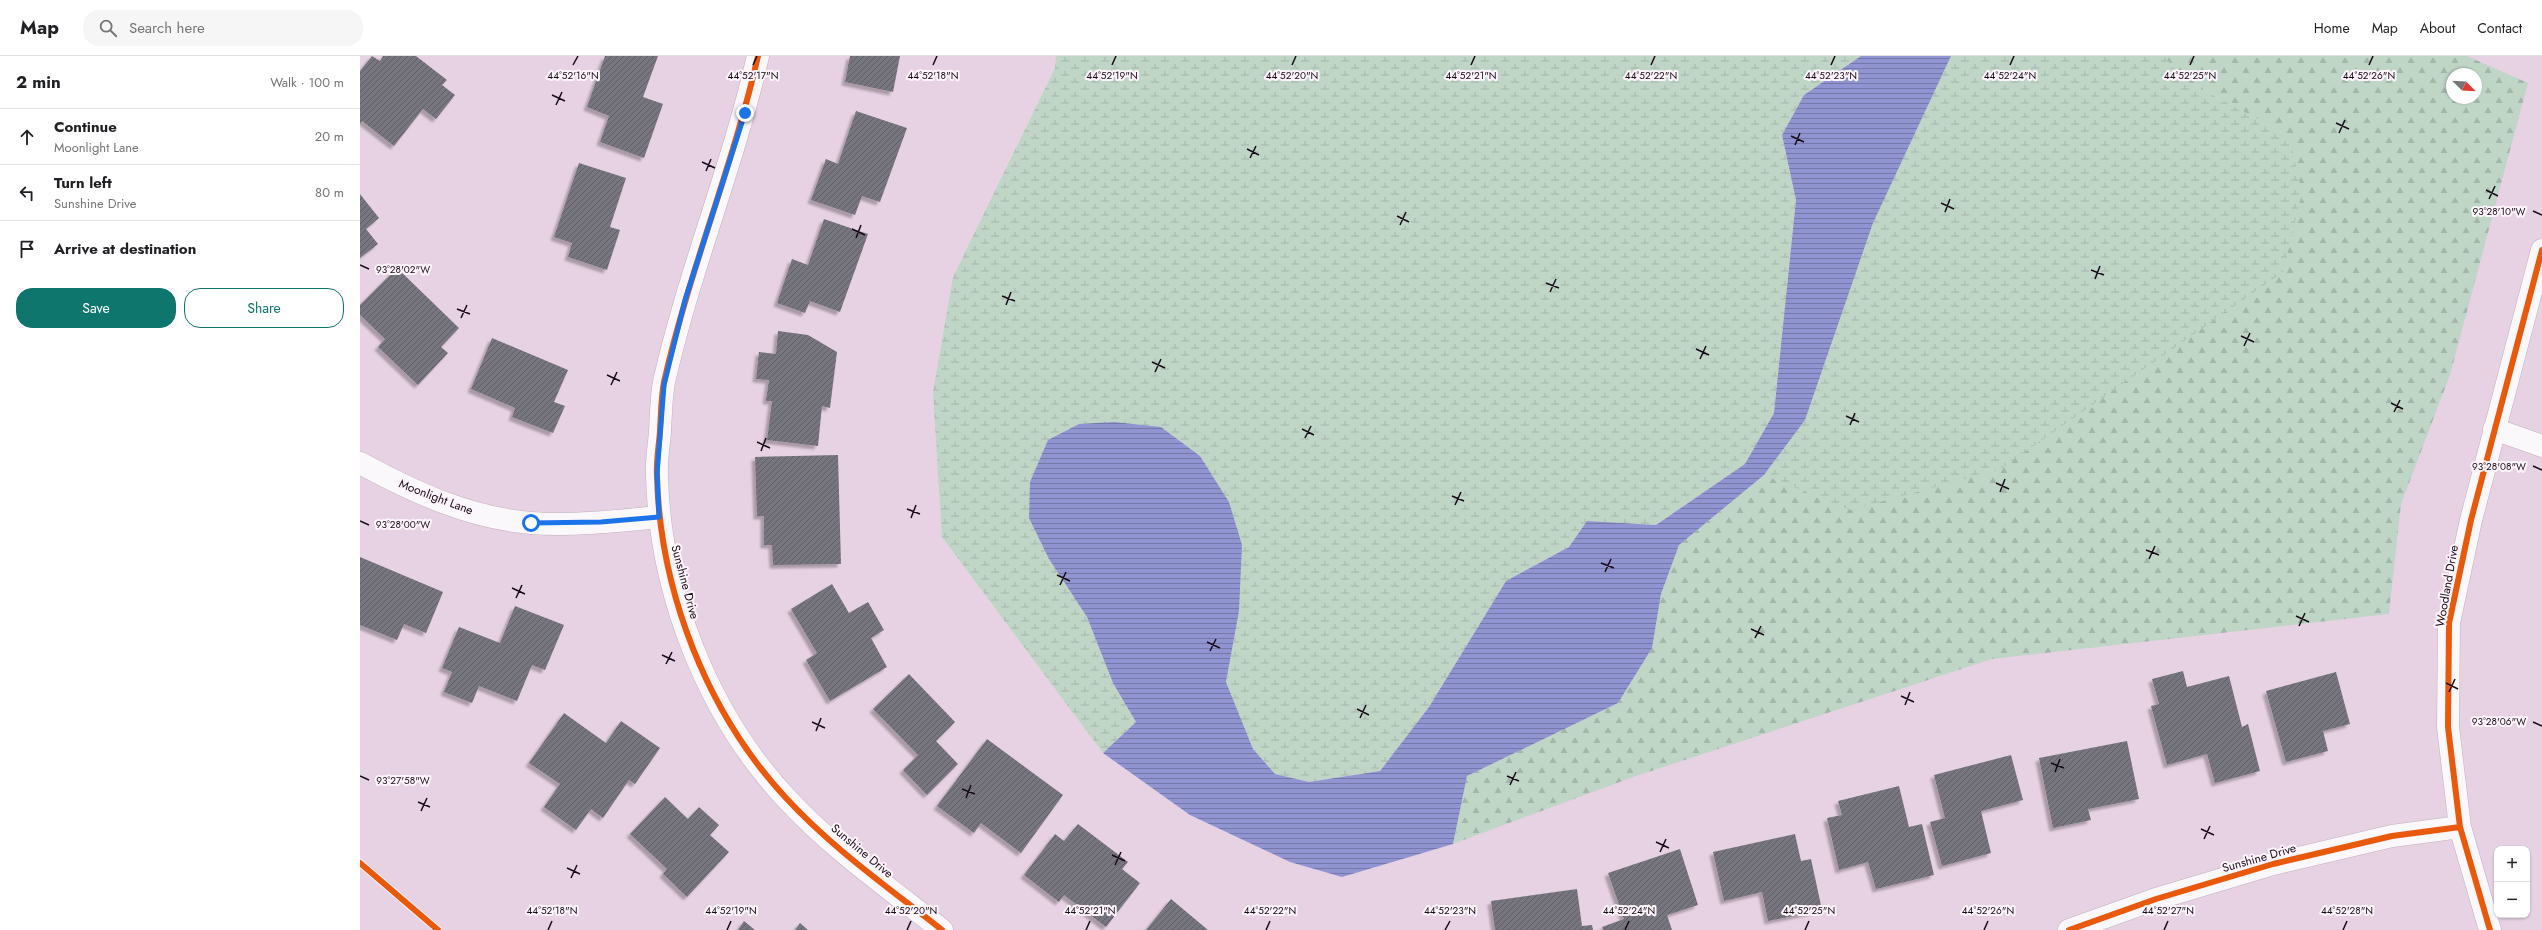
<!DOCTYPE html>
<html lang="en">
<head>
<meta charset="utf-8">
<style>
  body { margin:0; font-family:Jost,sans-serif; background:#f6f6f6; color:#202124 }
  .controls { position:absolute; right:12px; bottom:12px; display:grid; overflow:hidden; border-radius:8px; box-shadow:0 1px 3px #0004 }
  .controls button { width:36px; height:36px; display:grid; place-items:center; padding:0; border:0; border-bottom:1px solid #e0e0e0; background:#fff; color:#202124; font:20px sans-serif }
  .compass { position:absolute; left:2086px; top:12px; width:36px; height:36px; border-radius:50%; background:#fff; box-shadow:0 1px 3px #0004; rotate:114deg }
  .stop { position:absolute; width:12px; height:12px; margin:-9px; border:3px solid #1a73e8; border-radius:50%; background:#fff }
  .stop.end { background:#1a73e8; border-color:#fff; box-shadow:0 1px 4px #0008 }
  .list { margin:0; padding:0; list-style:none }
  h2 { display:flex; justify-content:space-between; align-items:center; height:52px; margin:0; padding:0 16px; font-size:17px }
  h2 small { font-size:13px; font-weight:400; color:#757577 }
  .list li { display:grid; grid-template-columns:26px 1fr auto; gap:12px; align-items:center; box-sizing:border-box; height:56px; padding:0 16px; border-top:1px solid #e0e0e0 }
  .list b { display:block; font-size:15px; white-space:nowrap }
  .list p { margin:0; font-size:13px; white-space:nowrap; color:#757577 }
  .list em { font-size:13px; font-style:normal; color:#757577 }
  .actions { display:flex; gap:8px; padding:12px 16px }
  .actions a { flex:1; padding:9px 0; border:1px solid #0f766e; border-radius:16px; text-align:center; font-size:14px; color:#0f766e }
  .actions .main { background:#0f766e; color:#fff }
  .icon { flex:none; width:22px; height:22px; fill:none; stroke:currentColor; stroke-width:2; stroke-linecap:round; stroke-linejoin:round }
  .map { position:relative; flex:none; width:2182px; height:874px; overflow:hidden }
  header { display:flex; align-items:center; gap:24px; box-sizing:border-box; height:56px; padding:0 20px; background:#fff; border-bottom:1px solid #e0e0e0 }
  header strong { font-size:19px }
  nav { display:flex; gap:22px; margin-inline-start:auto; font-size:14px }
  .search { width:280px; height:36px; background:#f6f6f6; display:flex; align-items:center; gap:10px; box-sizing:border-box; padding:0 14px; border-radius:16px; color:#757577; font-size:15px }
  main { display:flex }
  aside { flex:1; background:#fff }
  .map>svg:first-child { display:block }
  .forest { fill:url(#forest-firs); fill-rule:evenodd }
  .wetland { fill:url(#wetland-marsh) }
  .water { fill:url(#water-rules) }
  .building { fill:url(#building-hatch); filter:url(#shadow) }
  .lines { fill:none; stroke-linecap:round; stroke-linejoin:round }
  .street-casing { stroke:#c0afbc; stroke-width:23 }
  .street { stroke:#fbf8fb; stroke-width:22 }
  .cycleway-casing { stroke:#fdf5fb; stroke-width:8 }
  .cycleway { stroke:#e8590c; stroke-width:6 }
  .route { stroke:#1a73e8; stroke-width:5 }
  .ticks { fill:none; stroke:#170b15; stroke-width:1.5 }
  .labels { text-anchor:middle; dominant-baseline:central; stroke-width:4; stroke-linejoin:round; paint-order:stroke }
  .street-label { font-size:12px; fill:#170b15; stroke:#fdf5fb }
  .ticks-label { font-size:10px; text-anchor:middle; fill:#170b15; stroke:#fdf5fb; stroke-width:4; stroke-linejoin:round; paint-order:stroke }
</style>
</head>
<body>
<header>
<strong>Map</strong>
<div class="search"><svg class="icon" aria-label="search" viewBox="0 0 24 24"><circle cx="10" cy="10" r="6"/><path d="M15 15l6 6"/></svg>Search here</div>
<nav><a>Home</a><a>Map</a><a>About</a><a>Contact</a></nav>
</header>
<main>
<aside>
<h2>2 min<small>Walk · 100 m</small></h2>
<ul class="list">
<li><svg class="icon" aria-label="ahead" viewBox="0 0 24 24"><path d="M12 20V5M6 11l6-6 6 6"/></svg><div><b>Continue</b><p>Moonlight Lane</p></div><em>20 m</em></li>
<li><svg class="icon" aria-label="left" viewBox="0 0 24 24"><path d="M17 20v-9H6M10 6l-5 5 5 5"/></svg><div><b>Turn left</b><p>Sunshine Drive</p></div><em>80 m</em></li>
<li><svg class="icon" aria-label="arrive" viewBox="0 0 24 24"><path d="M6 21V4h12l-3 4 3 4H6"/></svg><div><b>Arrive at destination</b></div></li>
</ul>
<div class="actions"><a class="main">Save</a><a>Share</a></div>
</aside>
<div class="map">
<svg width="2182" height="874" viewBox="0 0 2182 874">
  <defs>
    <pattern id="forest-firs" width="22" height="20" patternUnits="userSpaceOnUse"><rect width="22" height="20" fill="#bfd6c7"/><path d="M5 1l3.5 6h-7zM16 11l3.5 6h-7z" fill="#a3b6aa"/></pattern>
    <pattern id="wetland-marsh" width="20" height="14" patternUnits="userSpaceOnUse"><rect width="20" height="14" fill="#bfd6c7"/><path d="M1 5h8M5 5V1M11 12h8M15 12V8" fill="none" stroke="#a3b6aa"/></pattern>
    <pattern id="water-rules" width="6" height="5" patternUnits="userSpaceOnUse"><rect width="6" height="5" fill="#9095d1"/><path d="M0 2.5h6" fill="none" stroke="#7578a8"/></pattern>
    <pattern id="building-hatch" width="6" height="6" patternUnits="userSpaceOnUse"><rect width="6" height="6" fill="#77767f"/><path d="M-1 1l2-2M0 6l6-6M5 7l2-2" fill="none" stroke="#615f67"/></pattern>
    <filter id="shadow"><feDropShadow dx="-3.5" dy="3.5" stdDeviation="1" flood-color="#0004"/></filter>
  </defs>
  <rect width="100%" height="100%" fill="#e7d2e3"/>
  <path class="forest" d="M 1804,0 L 2107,0 L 2168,27 L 2090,319 L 2041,448 L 2029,558 L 1632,603 L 1276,720 L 1093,788 L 1107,720 L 1258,647 L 1292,592 L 1301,538 L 1319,489 L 1404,419 L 1490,453 L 1929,80 L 1823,23 ZM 2092,18 L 2116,18 L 2116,42 L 2092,42 Z"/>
  <path class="wetland" d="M 696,0 L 1501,0 L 1444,39 L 1422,79 L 1436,144 L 1414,357 L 1385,408 L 1296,469 L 1227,465 L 1209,491 L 1146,525 L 1069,651 L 1020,715 L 949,726 L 915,718 L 893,693 L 866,626 L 879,555 L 869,446 L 840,400 L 801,371 L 689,503 L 727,561 L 753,627 L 776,666 L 743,697 L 582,481 L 573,336 L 593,221 L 695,12 Z
    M 1591,0 L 1804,0 L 1823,23 L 1929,80 L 1942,137 L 1923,216 L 1639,414 L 1490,454 L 1404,419 L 1445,364 L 1513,167 Z"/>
  <path class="water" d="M 1501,0 L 1591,0 L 1513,167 L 1445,364 L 1404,419 L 1319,489 L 1301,538 L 1292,592 L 1258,647 L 1107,720 L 1093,788 L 982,821 L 930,806 L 830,759 L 743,697 L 776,666 L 753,627 L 727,561 L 689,503 L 669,462 L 670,426 L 688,384 L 719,368 L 754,366 L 801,371 L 840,400 L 869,446 L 882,489 L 879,555 L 866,626 L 893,693 L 915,718 L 949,726 L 1020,715 L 1069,651 L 1146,525 L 1209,491 L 1227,465 L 1296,469 L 1385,408 L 1414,357 L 1436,144 L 1422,79 L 1444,39 Z"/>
  <path class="building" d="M 12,0 L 20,5 L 23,0 L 56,0 L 87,24 L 82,29 L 95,39 L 76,63 L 63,53 L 34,90 L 2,65 L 0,68 L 0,15 Z
    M 245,0 L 298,0 L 283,41 L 303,48 L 284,102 L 240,86 L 249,60 L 227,51 Z
    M 490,0 L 540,0 L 533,36 L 485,26 Z
    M 496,55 L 547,72 L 520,146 L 502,140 L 495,159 L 451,144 L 466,103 L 478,108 Z
    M 219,107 L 266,122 L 250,171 L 260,174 L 247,214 L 208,201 L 212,187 L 194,181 Z
    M 0,138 L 19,162 L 6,173 L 18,188 L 0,202 Z
    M 464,163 L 508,178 L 480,256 L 450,245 L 445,257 L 417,247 L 432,203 L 448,209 Z
    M 37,212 L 99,272 L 81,291 L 88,297 L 58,329 L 18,291 L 25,283 L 0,259 L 0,249 Z
    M 418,275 L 448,279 L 477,296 L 470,352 L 462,350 L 458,390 L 407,384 L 412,345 L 406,345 L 409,324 L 396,323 L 399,296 L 416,298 Z
    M 132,282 L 208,314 L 194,346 L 205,350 L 193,377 L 152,361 L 155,352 L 111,333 Z
    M 478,399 L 481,508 L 413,509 L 412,489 L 404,489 L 404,460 L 397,460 L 395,401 Z
    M 0,501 L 83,536 L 66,577 L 44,568 L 37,584 L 0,569 Z
    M 472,528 L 489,557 L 508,546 L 524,574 L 511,582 L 527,611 L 470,645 L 446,604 L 457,597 L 431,553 Z
    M 155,550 L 204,569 L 185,614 L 172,609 L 157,645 L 119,630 L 112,647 L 84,636 L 92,616 L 82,612 L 99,571 L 140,587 Z
    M 1823,615 L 1827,631 L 1869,620 L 1882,671 L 1888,668 L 1900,715 L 1855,727 L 1847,698 L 1807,709 L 1791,650 L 1799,648 L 1792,623 Z
    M 1976,616 L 1990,668 L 1963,675 L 1968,695 L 1926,706 L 1906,635 Z
    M 549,618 L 595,666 L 576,685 L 598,708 L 567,739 L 543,714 L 558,699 L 513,653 Z
    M 204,657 L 246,687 L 261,665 L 300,692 L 275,728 L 269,724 L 243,762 L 231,753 L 216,774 L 184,751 L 200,728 L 169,707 Z
    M 627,683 L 703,739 L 661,797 L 621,767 L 614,777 L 577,750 Z
    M 1767,685 L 1779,743 L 1728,753 L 1731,764 L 1693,772 L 1679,702 Z
    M 1651,699 L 1663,744 L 1621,755 L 1631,797 L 1582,810 L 1570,766 L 1585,762 L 1574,719 Z
    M 1539,730 L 1549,771 L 1562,768 L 1574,819 L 1516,833 L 1508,806 L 1479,814 L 1467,762 L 1482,759 L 1478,745 Z
    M 305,741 L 328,763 L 339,751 L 359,769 L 350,779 L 369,796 L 327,841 L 303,818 L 307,813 L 270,778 Z
    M 718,768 L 768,806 L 762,813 L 780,827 L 746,871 L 704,839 L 699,846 L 664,819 L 695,778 L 704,785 Z
    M 1435,778 L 1441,805 L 1451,803 L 1462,854 L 1408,865 L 1402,836 L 1364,845 L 1353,796 Z
    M 1320,793 L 1338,849 L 1307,859 L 1312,874 L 1243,874 L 1242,871 L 1264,863 L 1248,817 Z
    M 1217,833 L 1222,870 L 1232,869 L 1233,874 L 1135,874 L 1131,845 Z
    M 811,843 L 848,874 L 786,874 Z
    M 384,865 L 395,874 L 378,874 Z
    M 440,867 L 448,874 L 435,874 Z"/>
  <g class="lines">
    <g class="street-casing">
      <path id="street" d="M 398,0 C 373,110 329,215 304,326 C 301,342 301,359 300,375 C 299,390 296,405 297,420 C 300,536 347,657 426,742 C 472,792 529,832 582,874
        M 2134,373 L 2182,390
        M 0,407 C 53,436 110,462 171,467 C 214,470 257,465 299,461
        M 1709,874 L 1796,843 L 1913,808 L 2032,780 L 2100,771
        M 2130,874 L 2100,771 L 2088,671 L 2089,567 L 2111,464 L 2182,194"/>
    </g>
    <use href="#street" class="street"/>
    <g class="cycleway-casing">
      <path id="cycleway" d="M 398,0 C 373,110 329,215 304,326 C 301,342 301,359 300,375 C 299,390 296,405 297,420 C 300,536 347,657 426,742 C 472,792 529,832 582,874
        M 0,807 L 78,874
        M 1709,874 L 1796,843 L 1913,808 L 2032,780 L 2100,771
        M 2130,874 L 2100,771 L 2088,671 L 2089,567 L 2111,464 L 2182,194"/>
    </g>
    <use href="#cycleway" class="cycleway"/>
  </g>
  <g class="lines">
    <path class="route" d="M 171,467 L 241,466 L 299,461 L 297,418 L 304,329 L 325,244 L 385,57"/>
  </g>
  <path class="ticks" d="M 213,9 L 218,0M 393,9 L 397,0M 573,9 L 577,0M 752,9 L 756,0M 932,9 L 936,0M 1111,9 L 1115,0M 1291,9 L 1295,0M 1471,9 L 1475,0M 1650,9 L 1654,0M 1830,9 L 1834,0M 2009,9 L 2013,0M 192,39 L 205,45M 196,49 L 202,36M 1976,67 L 1989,73M 1979,77 L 1985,64M 1431,80 L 1444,86M 1435,89 L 1440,77M 887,93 L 899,99M 890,102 L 896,90M 342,106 L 355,112M 346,115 L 351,103M 2126,134 L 2138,140M 2129,143 L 2135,130M 1581,147 L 1594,153M 2173,155 L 2182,159M 1585,156 L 1590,143M 1037,160 L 1049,166M 1040,169 L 1046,156M 492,173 L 505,179M 496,182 L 501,169M 0,209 L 9,213M 1731,214 L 1744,219M 1735,223 L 1740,210M 1186,227 L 1199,232M 1190,236 L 1196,223M 642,240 L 655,245M 646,249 L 651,236M 97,253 L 110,258M 101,262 L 107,249M 1881,280 L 1894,286M 1884,290 L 1890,277M 1336,293 L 1349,299M 1340,303 L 1346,290M 792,306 L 805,312M 795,316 L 801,303M 247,319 L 260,325M 251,329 L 257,316M 2031,347 L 2043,353M 2034,356 L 2040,344M 1486,360 L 1499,366M 1490,369 L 1495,357M 942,373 L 954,379M 945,382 L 951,370M 397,386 L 410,392M 401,395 L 406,382M 2173,410 L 2182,414M 1636,427 L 1649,433M 1640,436 L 1645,423M 1092,440 L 1104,445M 1095,449 L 1101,436M 547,453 L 560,458M 551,462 L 556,449M 0,465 L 9,469M 1786,494 L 1799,499M 1789,503 L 1795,490M 1241,507 L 1254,512M 1245,516 L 1251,503M 697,519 L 710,525M 700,529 L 706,516M 152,532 L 165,538M 156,542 L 162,529M 1936,560 L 1949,566M 1939,570 L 1945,557M 1391,573 L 1404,579M 1395,582 L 1401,570M 847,586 L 860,592M 850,595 L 856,583M 302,599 L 315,605M 306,608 L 312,596M 2086,627 L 2098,633M 2089,636 L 2095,623M 1541,640 L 1554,646M 1545,649 L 1550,636M 997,653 L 1009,659M 1000,662 L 1006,649M 452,666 L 465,672M 2173,666 L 2182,670M 456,675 L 461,662M 1691,707 L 1704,712M 1695,716 L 1700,703M 0,720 L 9,724M 1147,720 L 1159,725M 1150,729 L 1156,716M 602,733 L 615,738M 606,742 L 611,729M 58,746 L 70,751M 61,755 L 67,742M 1841,773 L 1854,779M 1844,783 L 1850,770M 1296,786 L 1309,792M 1300,796 L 1306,783M 752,799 L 765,805M 755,809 L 761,796M 207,812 L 220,818M 211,822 L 217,809M 188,874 L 192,865M 367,874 L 371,865M 547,874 L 551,865M 726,874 L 730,865M 906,874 L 910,865M 1085,874 L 1090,865M 1265,874 L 1269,865M 1445,874 L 1449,865M 1624,874 L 1628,865M 1804,874 L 1808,865M 1983,874 L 1987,865"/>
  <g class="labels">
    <g class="street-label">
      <text transform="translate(76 441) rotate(21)">Moonlight Lane</text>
      <text transform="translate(325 526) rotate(75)">Sunshine Drive</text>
      <text transform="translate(2087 530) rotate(-80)">Woodland Drive</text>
      <text transform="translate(502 795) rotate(40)">Sunshine Drive</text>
      <text transform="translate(1899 802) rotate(-16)">Sunshine Drive</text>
    </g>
  </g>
  <g class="ticks-label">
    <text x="393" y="23">44°52'17"N</text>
    <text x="573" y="23">44°52'18"N</text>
    <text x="752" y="23">44°52'19"N</text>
    <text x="932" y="23">44°52'20"N</text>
    <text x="1111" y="23">44°52'21"N</text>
    <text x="1471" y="23">44°52'23"N</text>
    <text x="1650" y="23">44°52'24"N</text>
    <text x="1830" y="23">44°52'25"N</text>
    <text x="2009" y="23">44°52'26"N</text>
    <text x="213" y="23">44°52'16"N</text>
    <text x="1291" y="23">44°52'22"N</text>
    <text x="2139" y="159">93°28'10"W</text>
    <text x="43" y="217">93°28'02"W</text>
    <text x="2139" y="414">93°28'08"W</text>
    <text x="43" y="472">93°28'00"W</text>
    <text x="2139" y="669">93°28'06"W</text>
    <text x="43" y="728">93°27'58"W</text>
    <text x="192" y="858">44°52'18"N</text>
    <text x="371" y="858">44°52'19"N</text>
    <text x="551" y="858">44°52'20"N</text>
    <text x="730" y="858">44°52'21"N</text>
    <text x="910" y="858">44°52'22"N</text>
    <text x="1090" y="858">44°52'23"N</text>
    <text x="1269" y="858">44°52'24"N</text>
    <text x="1449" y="858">44°52'25"N</text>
    <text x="1628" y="858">44°52'26"N</text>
    <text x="1808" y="858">44°52'27"N</text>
    <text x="1987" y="858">44°52'28"N</text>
  </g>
</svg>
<div class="controls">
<button>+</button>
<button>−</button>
</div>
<svg class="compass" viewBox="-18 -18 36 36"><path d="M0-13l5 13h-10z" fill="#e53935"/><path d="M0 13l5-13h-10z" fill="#757577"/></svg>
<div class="stop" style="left:171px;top:467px"></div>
<div class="stop end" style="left:385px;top:57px"></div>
</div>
</main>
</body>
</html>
